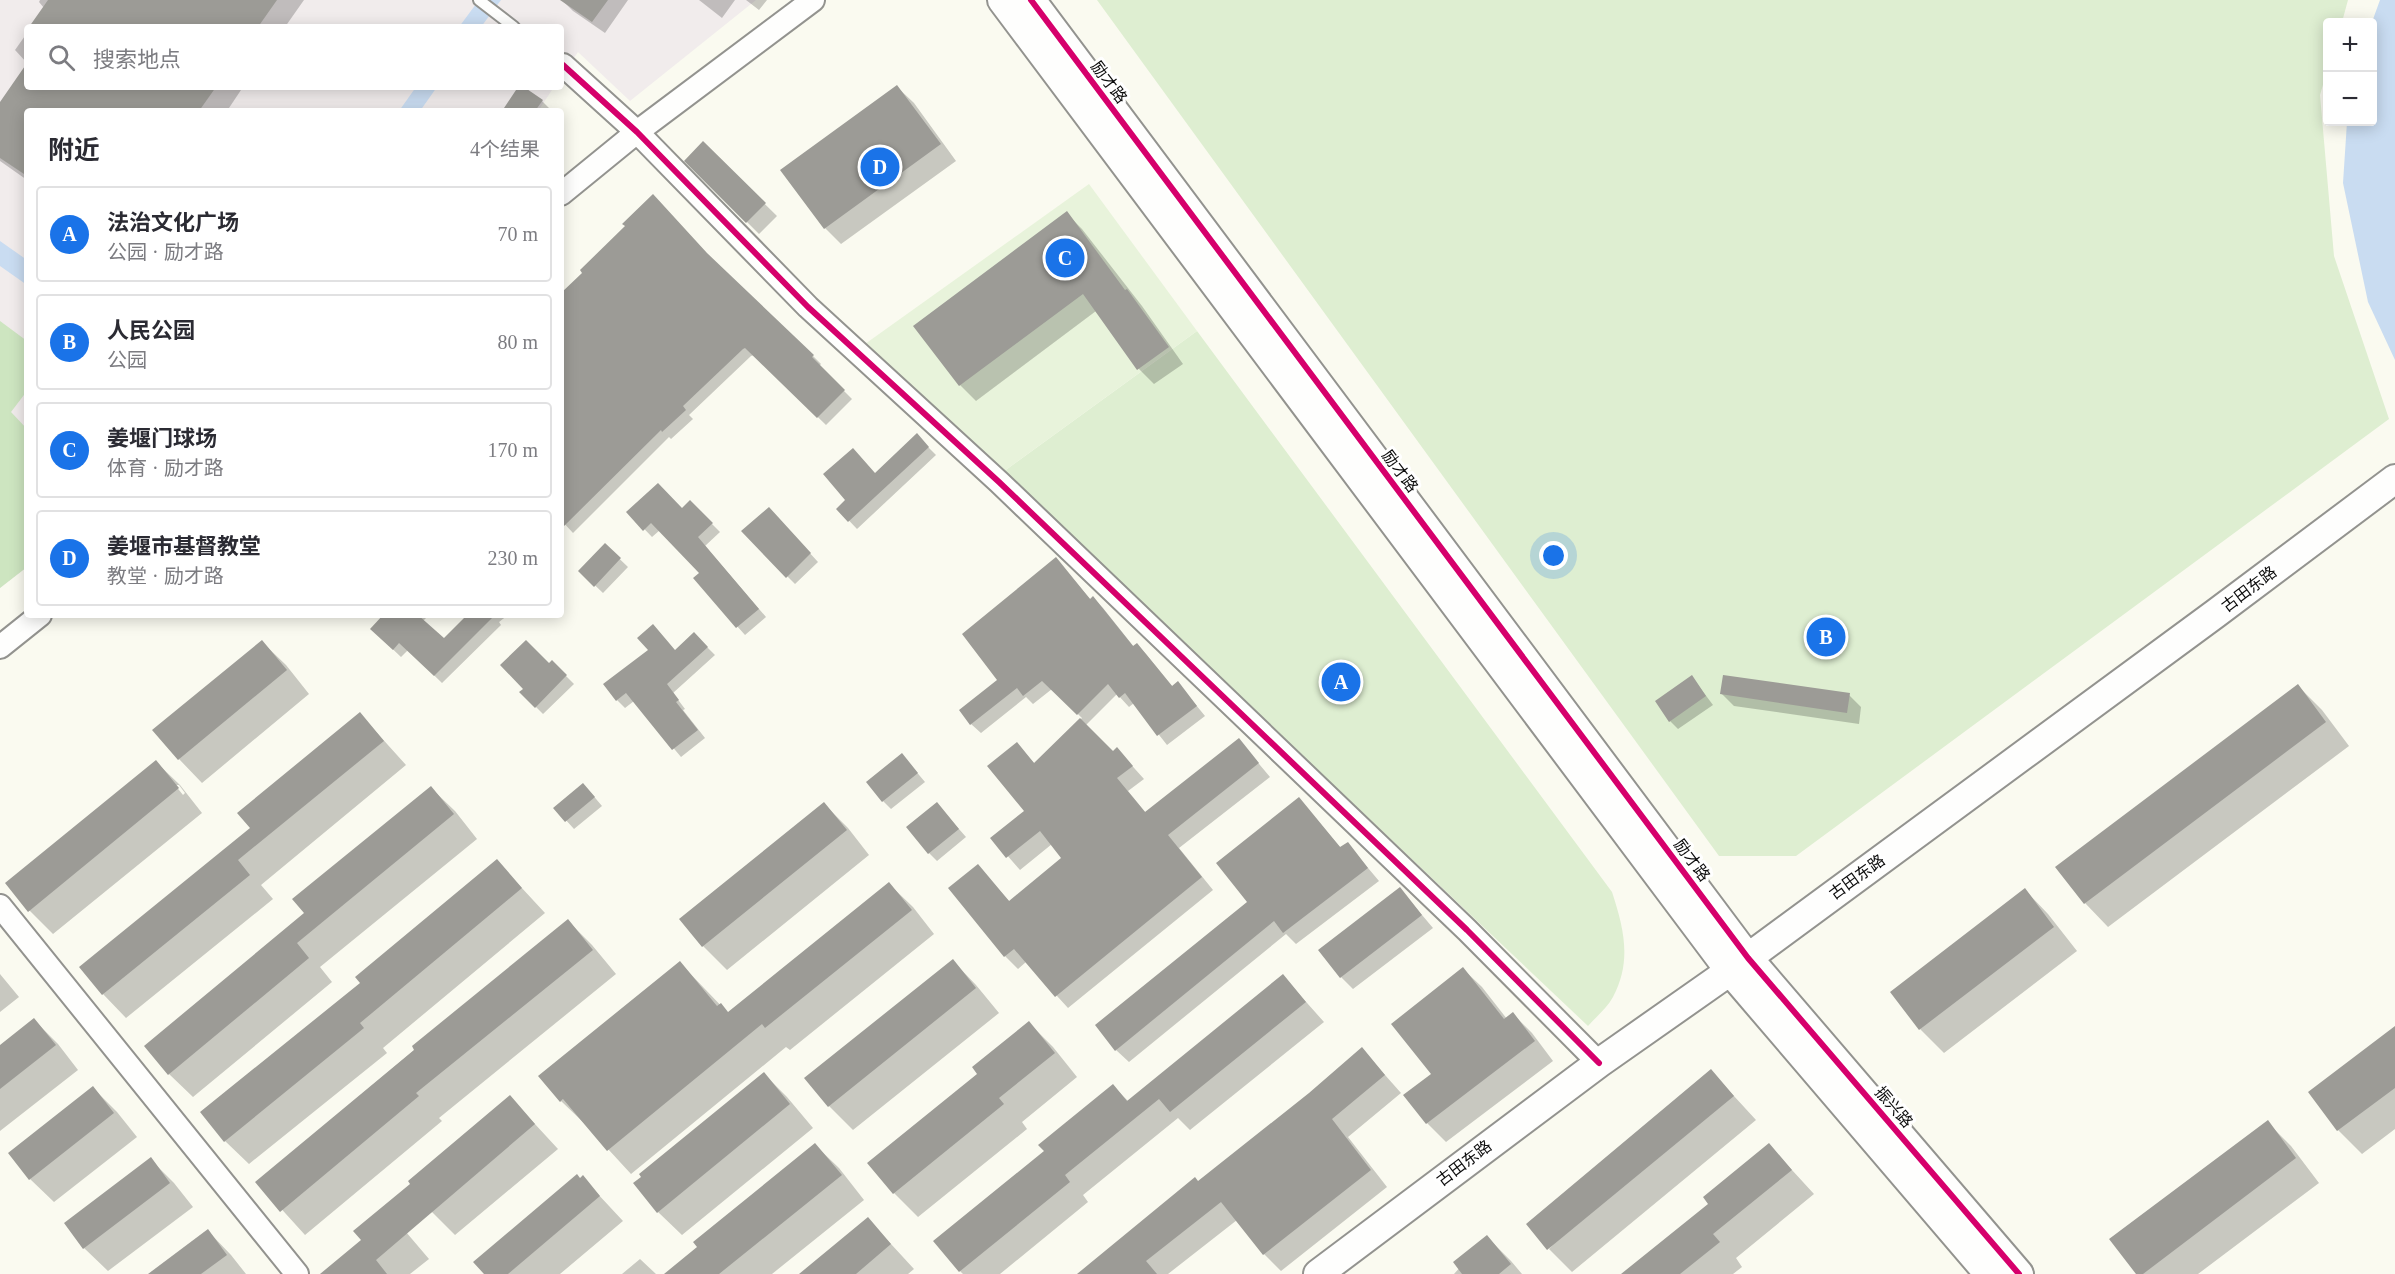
<!DOCTYPE html>
<html lang="zh">
<head>
<meta charset="utf-8">
<style>
  body { margin:0; font-family:"Times New Roman","Noto Sans SC",serif; background:#f2f2f3; color:#2b2b33 }
  .controls { position:absolute; right:18px; top:18px; display:grid; overflow:hidden; border-radius:6px; box-shadow:0 3px 15px #0003 }
  .controls button { width:54px; height:54px; display:grid; place-items:center; padding:0; border:0; border-bottom:2px solid #e1e1e2; background:#fff; color:#2b2b33; font:30px sans-serif }
  .you { position:absolute; left:1554px; top:556px; width:21px; height:21px; margin:-15px; border:4px solid #fff; border-radius:50%; background:#1a73e8; box-shadow:0 0 0 9px #1a73e833 }
  .badge { display:grid; place-items:center; width:39px; height:39px; border-radius:50%; background:#1a73e8; color:#fff; font-size:20px; font-weight:700 }
  .pin { position:absolute; translate:-50% -50%; border:3px solid #fff; box-shadow:0 2px 6px #0006 }
  .list { margin:0; padding:0; list-style:none }
  h2 { display:flex; justify-content:space-between; align-items:center; height:78px; margin:0; padding:0 24px; font-size:26px }
  h2 small { font-size:20px; font-weight:400; color:#7c7c81 }
  .list li { display:grid; grid-template-columns:39px 1fr auto; gap:18px; align-items:center; box-sizing:border-box; height:96px; margin:0 12px 12px; padding:0 12px; border:2px solid #e1e1e2; border-radius:6px }
  .list b { display:block; font-size:22px; white-space:nowrap }
  .list p { margin:0; font-size:20px; white-space:nowrap; color:#7c7c81 }
  .list em { font-size:20px; font-style:normal; color:#7c7c81 }
  .icon { flex:none; width:33px; height:33px; fill:none; stroke:currentColor; stroke-width:2; stroke-linecap:round; stroke-linejoin:round }
  .map { position:relative; flex:none; width:2395px; height:1274px; overflow:hidden }
  .search { position:absolute; background:#fff; box-shadow:0 3px 15px #0003; left:24px; top:24px; width:540px; height:66px; display:flex; align-items:center; gap:15px; box-sizing:border-box; padding:0 21px; border-radius:6px; color:#7c7c81; font-size:22px }
  .panel { position:absolute; background:#fff; box-shadow:0 3px 15px #0003; left:24px; top:108px; width:540px; height:510px; border-radius:6px }
  .map>svg:first-child { display:block }
  .industrial { fill:#f1ecec }
  .green { fill:#deeed1 }
  .forest { fill:#cde5c0 }
  .pitch { fill:#e8f3db }
  .water { fill:#c9dcf1 }
  .shadow { fill:#0003; fill-rule:evenodd }
  .building { fill:#9c9b96 }
  .lines { fill:none; stroke-linecap:round; stroke-linejoin:round }
  .service-casing { stroke:#93938f; stroke-width:14 }
  .minor-casing { stroke:#93938f; stroke-width:26 }
  .tertiary-casing { stroke:#93938f; stroke-width:32 }
  .service { stroke:#fefefd; stroke-width:10 }
  .minor { stroke:#fefefd; stroke-width:22 }
  .tertiary { stroke:#fefefd; stroke-width:28 }
  .cycleway-casing { stroke:#fff; stroke-width:10 }
  .cycleway { stroke:#d6006c; stroke-width:6 }
  .labels { text-anchor:middle; dominant-baseline:central; stroke-width:6; stroke-linejoin:round; paint-order:stroke }
  .street-label { font-size:16px; fill:#0c0c0c; stroke:#fff }
</style>
</head>
<body>
<div class="map">
<svg width="2395" height="1274" viewBox="0 0 2395 1274">
  <rect width="100%" height="100%" fill="#fafaf0"/>
  <path class="industrial" d="M 0,0 L 756,0 L 630,101 L 578,52 L 561,77 L 561,27 L 27,27 L 27,87 L 554,87 L 538,111 L 27,111 L 27,567 L 0,588 Z"/>
  <path class="green" d="M 1097,0 L 2348,0 L 2342,22 L 2328,22 L 2327,71 L 2320,95 L 2334,256 L 2389,419 L 1796,856 L 1719,856 Z
    M 1197,331 L 1612,892 C 1624,929 1632,961 1613,997 C 1607,1008 1596,1017 1588,1026 L 1003,472 Z"/>
  <path class="forest" d="M 0,321 L 27,341 L 27,391 L 11,412 L 27,429 L 27,567 L 0,588 Z"/>
  <path class="pitch" d="M 1089,184 L 1197,331 L 1003,472 L 865,344 Z"/>
  <path class="water" d="M 479,0 L 501,0 L 481,27 L 459,27 Z
    M 2380,0 L 2395,0 L 2395,360 L 2368,302 L 2343,183 L 2347,122 L 2372,122 L 2372,22 Z
    M 416,87 L 437,87 L 420,111 L 399,111 Z
    M 0,241 L 27,260 L 27,285 L 0,266 Z"/>
  <path class="shadow" d="M 40,0 L 304,0 L 285,27 L 31,27 L 44,8 L 39,2 Z
    M 562,0 L 628,0 L 605,33 L 573,11 Z
    M 699,0 L 735,0 L 722,18 Z
    M 746,0 L 767,0 L 759,10 Z
    M 27,33 L 27,63 L 15,50 Z
    M 27,66 L 27,87 L 243,87 L 227,111 L 27,111 L 27,180 L 0,161 L 0,105 Z
    M 520,87 L 542,101 L 552,111 L 503,111 Z
    M 897,87 L 914,103 L 956,161 L 841,244 L 825,228 L 782,170 Z
    M 703,143 L 777,216 L 759,234 L 686,161 Z
    M 1066,213 L 1082,229 L 1142,306 L 1183,364 L 1154,384 L 1139,369 L 1096,311 L 976,401 L 960,385 L 916,326 Z
    M 712,260 L 813,356 L 821,364 L 819,366 L 852,399 L 826,425 L 754,355 L 751,356 L 689,415 L 693,419 L 671,439 L 669,437 L 573,533 L 561,520 L 561,295 Z
    M 917,436 L 936,455 L 857,529 L 838,509 Z
    M 690,502 L 720,532 L 705,546 L 766,617 L 745,635 L 695,579 L 701,573 L 660,530 L 652,537 L 628,512 L 682,509 Z
    M 776,516 L 818,562 L 795,584 L 778,567 Z
    M 605,545 L 628,567 L 603,593 L 580,571 Z
    M 1056,559 L 1091,600 L 1093,598 L 1103,608 L 1134,647 L 1137,645 L 1146,654 L 1173,687 L 1178,683 L 1205,716 L 1167,745 L 1134,703 L 1129,707 L 1117,694 L 1086,725 L 1113,752 L 1117,749 L 1144,779 L 1128,791 L 1146,813 L 1239,740 L 1270,777 L 1179,848 L 1213,890 L 1068,1008 L 1026,962 L 1018,969 L 1005,956 L 950,889 L 978,866 L 1010,902 L 1063,858 L 1052,844 L 1020,870 L 992,838 L 1026,811 L 1017,744 L 1035,764 L 1082,718 L 1052,689 L 1033,704 L 1026,697 L 981,733 L 971,724 L 999,680 Z
    M 386,615 L 429,615 L 423,621 L 444,640 L 469,615 L 508,615 L 499,622 L 501,625 L 442,683 L 408,650 L 401,657 L 380,637 Z
    M 262,642 L 286,665 L 309,694 L 202,783 L 179,759 Z
    M 702,642 L 715,655 L 673,693 L 685,709 L 683,710 L 705,738 L 681,757 L 634,701 L 625,708 L 617,700 L 676,651 Z
    M 552,662 L 574,684 L 543,714 L 521,692 Z
    M 1692,677 L 1713,705 L 1678,729 L 1670,721 Z
    M 2298,686 L 2322,710 L 2349,746 L 2108,927 L 2085,903 Z
    M 1721,693 L 1849,695 L 1861,707 L 1859,724 L 1734,706 Z
    M 360,714 L 406,765 L 261,885 L 273,899 L 126,1018 L 103,994 L 252,828 Z
    M 156,762 L 180,785 L 202,813 L 53,934 L 29,910 ZM 175,785 L 179,785 L 185,793 L 183,795 Z
    M 909,763 L 925,782 L 891,809 L 883,801 Z
    M 431,788 L 455,811 L 477,839 L 320,967 L 332,982 L 193,1097 L 169,1074 L 306,913 Z
    M 591,793 L 602,806 L 574,829 L 555,808 Z
    M 1299,799 L 1341,848 L 1347,843 L 1379,881 L 1296,944 L 1286,934 L 1129,1062 L 1116,1050 L 1249,902 Z
    M 824,804 L 848,828 L 869,855 L 727,970 L 703,946 L 681,919 Z
    M 937,804 L 966,837 L 937,861 L 929,853 Z
    M 497,861 L 545,913 L 383,1048 L 387,1053 L 249,1164 L 225,1141 L 362,983 Z
    M 889,884 L 913,907 L 934,934 L 790,1050 L 786,1047 L 631,1174 L 585,1124 L 561,1101 L 680,963 L 728,1013 Z
    M 1400,889 L 1433,928 L 1353,989 L 1341,977 Z
    M 2025,890 L 2048,914 L 2077,951 L 1944,1053 L 1920,1029 Z
    M 568,921 L 592,945 L 616,974 L 439,1118 L 442,1121 L 305,1235 L 257,1182 Z
    M 953,961 L 976,985 L 999,1013 L 853,1130 L 829,1106 L 806,1078 Z
    M 1463,969 L 1482,987 L 1507,1019 L 1513,1014 L 1532,1033 L 1553,1061 L 1446,1142 L 1427,1123 L 1433,1074 Z
    M 0,974 L 19,997 L 0,1012 Z
    M 1283,976 L 1324,1022 L 1190,1130 L 1178,1118 L 1083,1195 L 1088,1202 L 1000,1274 L 963,1274 L 960,1271 L 935,1241 L 1046,1152 L 1113,1086 L 1128,1101 Z
    M 34,1020 L 58,1044 L 78,1070 L 0,1131 L 0,1047 Z
    M 1029,1023 L 1053,1047 L 1077,1077 L 1022,1122 L 1027,1129 L 918,1217 L 894,1193 L 869,1163 L 980,1074 Z
    M 2395,1028 L 2395,1129 L 2362,1154 L 2338,1130 L 2310,1092 Z
    M 1362,1049 L 1401,1093 L 1348,1137 L 1387,1187 L 1281,1271 L 1264,1254 L 1237,1220 L 1168,1274 L 1079,1274 L 1199,1183 L 1310,1094 Z
    M 1711,1071 L 1756,1120 L 1572,1272 L 1549,1249 Z
    M 764,1074 L 787,1097 L 813,1128 L 682,1235 L 658,1212 Z
    M 93,1088 L 117,1112 L 137,1137 L 54,1202 L 30,1179 Z
    M 510,1097 L 558,1149 L 455,1235 L 431,1211 L 412,1184 Z
    M 2267,1122 L 2291,1146 L 2319,1183 L 2198,1274 L 2138,1274 Z
    M 815,1145 L 839,1168 L 864,1200 L 772,1274 L 692,1274 Z
    M 1769,1145 L 1814,1194 L 1736,1258 L 1742,1267 L 1733,1274 L 1623,1274 L 1710,1204 Z
    M 150,1159 L 174,1183 L 193,1207 L 108,1271 L 84,1248 Z
    M 582,1177 L 623,1221 L 560,1274 L 486,1274 Z
    M 868,1219 L 914,1269 L 908,1274 L 801,1274 Z
    M 208,1231 L 231,1255 L 246,1274 L 151,1274 Z
    M 406,1232 L 429,1259 L 410,1274 L 329,1274 Z
    M 1487,1237 L 1511,1261 L 1522,1274 L 1454,1274 Z
    M 640,1259 L 656,1274 L 622,1274 Z"/>
  <path class="building" d="M 48,0 L 277,0 L 258,27 L 29,27 Z
    M 560,0 L 608,0 L 592,22 Z
    M 27,63 L 27,87 L 216,87 L 199,111 L 27,111 L 27,176 L 0,158 L 0,102 Z
    M 897,85 L 941,144 L 824,229 L 780,170 Z
    M 518,87 L 524,87 L 543,100 L 535,111 L 502,111 Z
    M 703,141 L 766,203 L 746,223 L 684,161 Z
    M 653,194 L 707,253 L 814,355 L 812,357 L 845,390 L 817,418 L 745,348 L 743,349 L 683,406 L 686,410 L 662,432 L 661,430 L 561,529 L 561,293 L 582,273 L 580,270 L 625,226 L 622,224 Z
    M 1067,211 L 1125,290 L 1127,289 L 1169,347 L 1137,370 L 1083,294 L 959,386 L 913,326 Z
    M 917,433 L 929,447 L 848,522 L 836,509 L 845,500 L 823,474 L 853,448 L 875,473 Z
    M 658,483 L 682,508 L 690,500 L 713,523 L 698,537 L 759,609 L 736,628 L 693,578 L 699,573 L 651,523 L 643,531 L 626,512 Z
    M 769,507 L 811,553 L 786,578 L 741,531 Z
    M 605,543 L 621,558 L 594,587 L 578,571 Z
    M 1056,557 L 1090,599 L 1093,596 L 1133,646 L 1137,643 L 1172,686 L 1178,681 L 1197,706 L 1157,736 L 1125,693 L 1119,698 L 1108,684 L 1077,715 L 1042,681 L 1023,696 L 1017,688 L 970,725 L 959,710 L 997,680 L 962,634 Z
    M 383,615 L 418,615 L 444,638 L 467,615 L 495,615 L 434,676 L 399,643 L 393,650 L 370,629 Z
    M 653,624 L 675,650 L 694,632 L 708,647 L 667,684 L 679,700 L 676,702 L 698,730 L 672,750 L 626,693 L 616,701 L 603,684 L 648,650 L 637,638 Z
    M 262,640 L 287,670 L 178,760 L 152,730 Z
    M 526,640 L 549,663 L 552,660 L 567,675 L 535,708 L 519,692 L 523,689 L 500,665 Z
    M 1692,675 L 1706,696 L 1669,722 L 1655,701 Z
    M 1723,675 L 1850,693 L 1847,713 L 1720,694 Z
    M 2298,684 L 2326,722 L 2084,904 L 2055,867 Z
    M 360,712 L 384,741 L 238,860 L 250,875 L 102,995 L 79,967 L 250,828 L 237,813 Z
    M 1080,718 L 1113,751 L 1117,747 L 1133,766 L 1117,778 L 1145,812 L 1239,738 L 1259,763 L 1168,835 L 1202,877 L 1055,997 L 1014,949 L 1004,957 L 948,888 L 978,864 L 1009,901 L 1061,858 L 1040,831 L 1006,858 L 990,838 L 1024,811 L 987,766 L 1017,742 L 1034,763 Z
    M 902,753 L 918,773 L 882,802 L 866,782 Z
    M 156,760 L 179,788 L 28,912 L 5,883 Z
    M 583,783 L 595,797 L 565,822 L 553,808 Z
    M 431,786 L 454,814 L 297,943 L 309,958 L 168,1075 L 144,1046 L 304,913 L 292,899 Z
    M 1299,797 L 1340,847 L 1348,842 L 1368,868 L 1283,933 L 1274,921 L 1115,1051 L 1095,1025 L 1247,902 L 1216,863 Z
    M 824,802 L 847,830 L 702,947 L 679,919 Z
    M 937,802 L 959,829 L 928,854 L 906,827 Z
    M 497,859 L 522,888 L 360,1023 L 364,1028 L 224,1142 L 200,1112 L 360,983 L 355,977 Z
    M 889,882 L 912,910 L 765,1028 L 762,1024 L 607,1151 L 563,1099 L 560,1102 L 538,1076 L 680,961 L 717,1006 L 721,1003 L 728,1012 Z
    M 1400,887 L 1422,915 L 1340,978 L 1318,950 Z
    M 2025,888 L 2054,927 L 1919,1030 L 1890,992 Z
    M 568,919 L 593,950 L 416,1093 L 419,1096 L 280,1212 L 255,1182 L 414,1050 L 412,1046 Z
    M 953,959 L 976,988 L 828,1107 L 804,1078 Z
    M 1463,967 L 1504,1019 L 1513,1012 L 1535,1041 L 1426,1124 L 1403,1095 L 1431,1074 L 1391,1024 Z
    M 1283,974 L 1306,1002 L 1170,1112 L 1159,1099 L 1065,1175 L 1070,1182 L 959,1272 L 933,1241 L 1044,1151 L 1038,1145 L 1113,1084 L 1127,1101 Z
    M 34,1018 L 56,1045 L 0,1089 L 0,1045 Z
    M 1029,1021 L 1055,1053 L 999,1098 L 1004,1104 L 893,1194 L 867,1163 L 977,1074 L 972,1067 Z
    M 2395,1026 L 2395,1088 L 2337,1131 L 2308,1092 Z
    M 1362,1047 L 1385,1075 L 1332,1119 L 1371,1170 L 1263,1255 L 1221,1202 L 1146,1261 L 1157,1274 L 1077,1274 L 1195,1177 L 1198,1181 L 1309,1093 Z
    M 1711,1069 L 1734,1096 L 1547,1250 L 1526,1224 Z
    M 764,1072 L 790,1104 L 657,1213 L 633,1183 L 641,1177 L 639,1174 Z
    M 93,1086 L 114,1113 L 29,1180 L 8,1153 Z
    M 510,1095 L 535,1124 L 376,1260 L 387,1274 L 320,1274 L 361,1240 L 353,1231 L 410,1184 L 408,1181 Z
    M 2268,1120 L 2296,1158 L 2143,1274 L 2136,1274 L 2109,1239 Z
    M 815,1143 L 842,1175 L 719,1274 L 664,1274 L 697,1247 L 693,1242 Z
    M 1769,1143 L 1792,1170 L 1713,1234 L 1720,1242 L 1680,1274 L 1621,1274 L 1708,1204 L 1703,1197 Z
    M 151,1157 L 170,1183 L 83,1249 L 64,1223 Z
    M 577,1174 L 580,1178 L 583,1175 L 600,1196 L 508,1274 L 484,1274 L 473,1262 Z
    M 868,1217 L 891,1244 L 856,1274 L 799,1274 Z
    M 208,1229 L 227,1255 L 201,1274 L 148,1274 Z
    M 1487,1235 L 1511,1264 L 1499,1274 L 1462,1274 L 1453,1262 Z"/>
  <g class="lines">
    <g class="service-casing">
      <path id="service" d="M 479,0 L 514,27"/>
    </g>
    <g class="minor-casing">
      <path id="minor" d="M 563,65 L 637,132 L 808,307 L 999,482 L 1467,930 L 1599,1063
        M 561,194 L 637,132 L 813,0
        M 0,647 L 40,615
        M 0,906 L 297,1274"/>
    </g>
    <g class="tertiary-casing">
      <path id="tertiary" d="M 1002,0 L 1730,971 L 1989,1274
        M 1031,0 L 1748,958 L 2019,1274
        M 1318,1274 L 1599,1063 L 1730,971 L 2215,614 L 2395,479"/>
    </g>
    <use href="#service" class="service"/>
    <use href="#minor" class="minor"/>
    <use href="#tertiary" class="tertiary"/>
    <g class="cycleway-casing">
      <path id="cycleway" d="M 1031,0 L 1748,958 L 2019,1274
        M 563,65 L 637,132 L 808,307 L 999,482 L 1467,930 L 1599,1063"/>
    </g>
    <use href="#cycleway" class="cycleway"/>
  </g>
  <g class="labels">
    <g class="street-label">
      <text transform="translate(1109 82) rotate(53)">励才路</text>
      <text transform="translate(1400 471) rotate(53)">励才路</text>
      <text transform="translate(2249 589) rotate(-37)">古田东路</text>
      <text transform="translate(1692 860) rotate(53)">励才路</text>
      <text transform="translate(1857 877) rotate(-36)">古田东路</text>
      <text transform="translate(1894 1107) rotate(49)">振兴路</text>
      <text transform="translate(1464 1163) rotate(-37)">古田东路</text>
    </g>
  </g>
</svg>
<div class="controls">
<button>+</button>
<button>−</button>
</div>
<div class="you"></div>
<div class="pin badge" style="left:1341px;top:682px">A</div>
<div class="pin badge" style="left:1826px;top:637px">B</div>
<div class="pin badge" style="left:1065px;top:258px">C</div>
<div class="pin badge" style="left:880px;top:167px">D</div>
<div class="search"><svg class="icon" aria-label="search" viewBox="0 0 24 24"><circle cx="10" cy="10" r="6"/><path d="M15 15l6 6"/></svg>搜索地点</div>
<section class="panel">
<h2>附近<small>4个结果</small></h2>
<ul class="list">
<li><span class="badge">A</span><div><b>法治文化广场</b><p>公园 · 励才路</p></div><em>70 m</em></li>
<li><span class="badge">B</span><div><b>人民公园</b><p>公园</p></div><em>80 m</em></li>
<li><span class="badge">C</span><div><b>姜堰门球场</b><p>体育 · 励才路</p></div><em>170 m</em></li>
<li><span class="badge">D</span><div><b>姜堰市基督教堂</b><p>教堂 · 励才路</p></div><em>230 m</em></li>
</ul>
</section>
</div>
</body>
</html>
